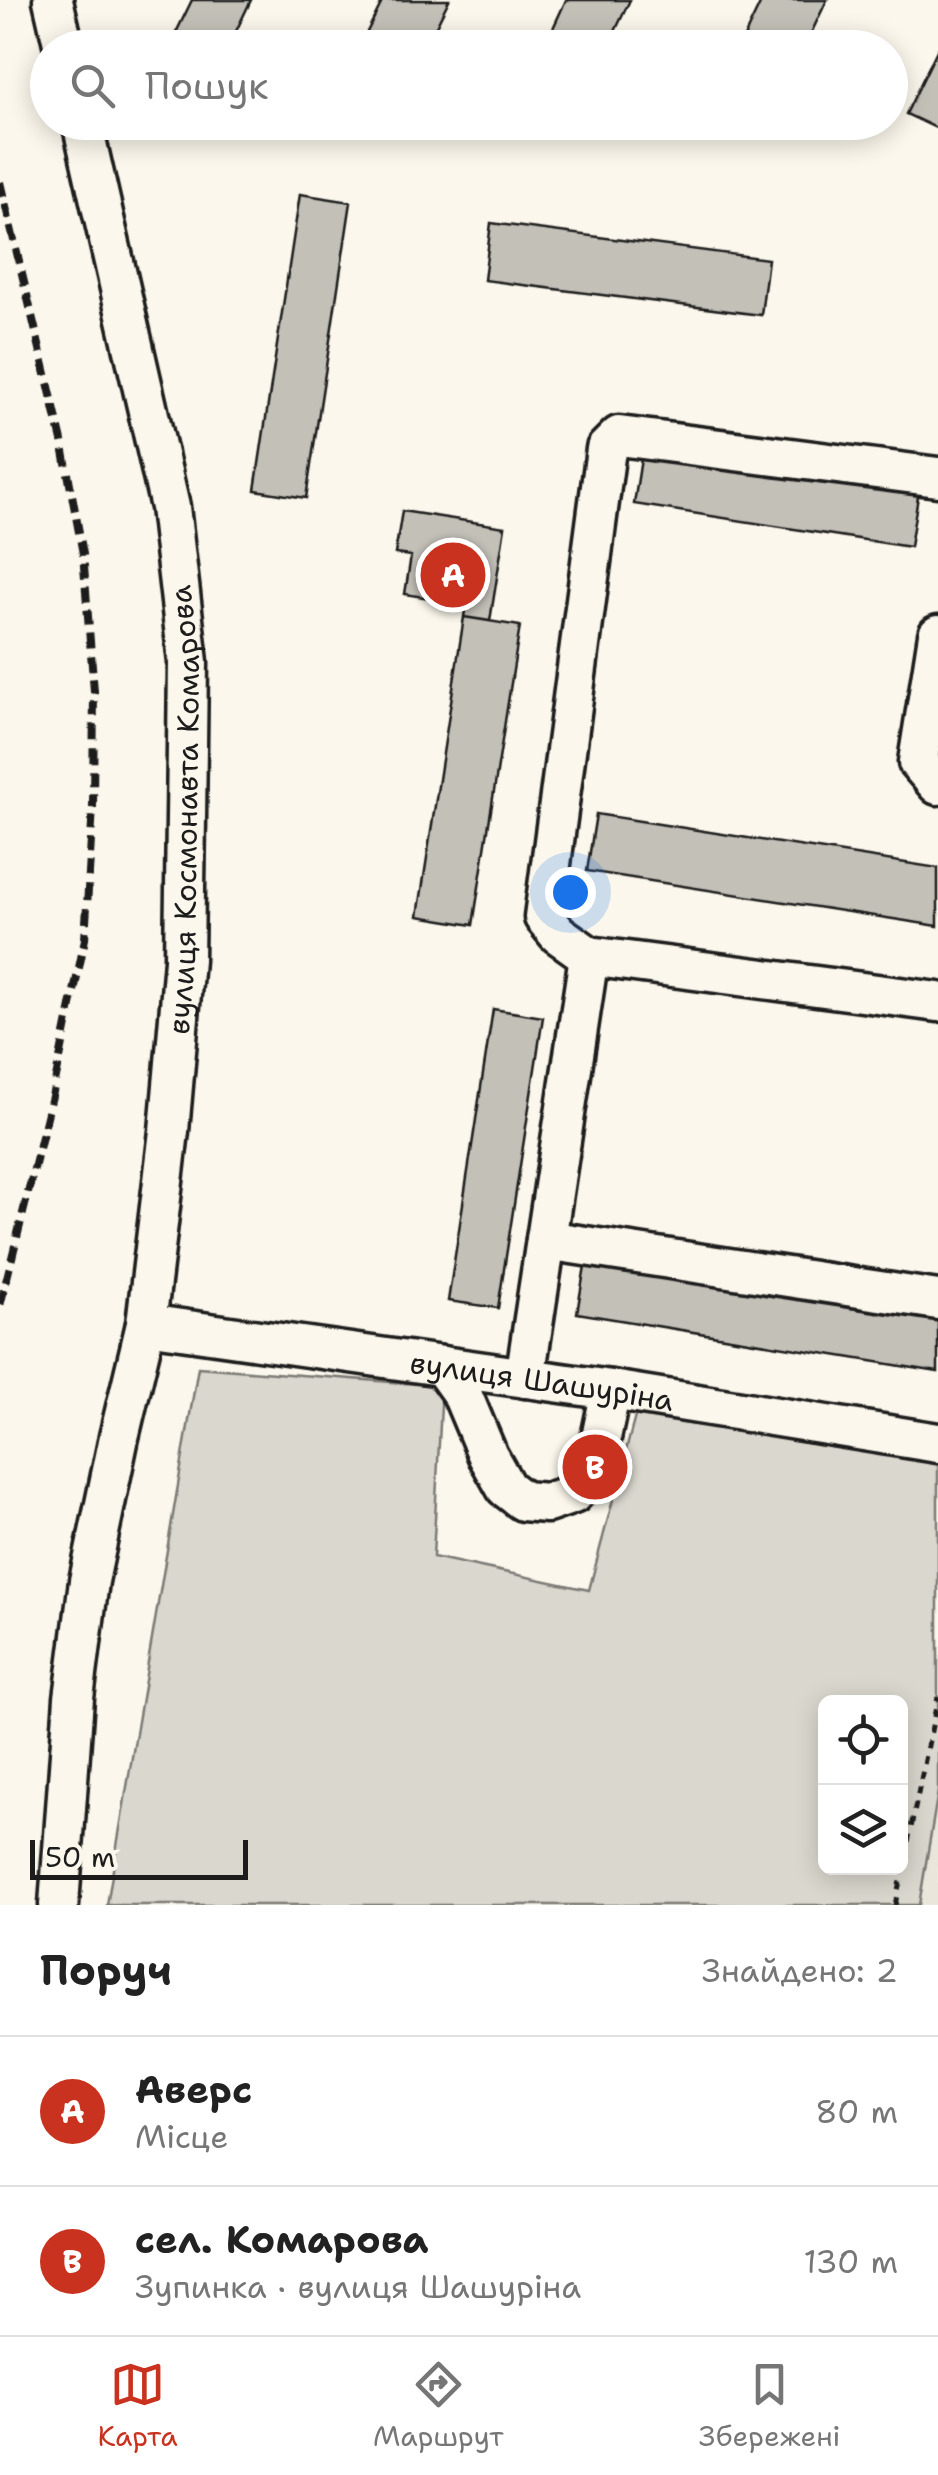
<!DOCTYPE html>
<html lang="uk">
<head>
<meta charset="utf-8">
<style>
  body { margin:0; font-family:"Shantell Sans",sans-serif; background:#f6f6f6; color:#222 }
  .controls { position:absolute; right:30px; bottom:30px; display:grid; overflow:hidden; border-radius:15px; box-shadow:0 5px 25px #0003 }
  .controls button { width:90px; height:90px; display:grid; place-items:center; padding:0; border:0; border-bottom:2px solid #e0e0e0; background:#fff; color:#222; font:50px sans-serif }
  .scale { position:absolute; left:30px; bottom:25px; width:218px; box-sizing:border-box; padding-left:10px; border:5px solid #1c1c1c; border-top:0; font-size:28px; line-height:35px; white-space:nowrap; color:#1c1c1c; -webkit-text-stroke:8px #fbf7ec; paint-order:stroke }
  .you { position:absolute; left:570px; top:892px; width:35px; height:35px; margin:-25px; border:8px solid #fff; border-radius:50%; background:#1a73e8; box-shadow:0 0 0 15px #1a73e833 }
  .badge { display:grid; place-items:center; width:65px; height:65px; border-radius:50%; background:#c8321e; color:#fff; font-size:32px; font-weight:700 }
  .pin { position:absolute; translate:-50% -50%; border:5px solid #fff; box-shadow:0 2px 10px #0006 }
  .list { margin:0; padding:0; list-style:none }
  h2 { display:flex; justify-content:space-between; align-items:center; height:130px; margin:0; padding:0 40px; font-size:42px }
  h2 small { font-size:32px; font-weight:400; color:#767676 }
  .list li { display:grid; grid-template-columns:65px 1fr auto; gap:30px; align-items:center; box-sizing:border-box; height:150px; padding:0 40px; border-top:2px solid #e0e0e0 }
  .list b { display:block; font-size:38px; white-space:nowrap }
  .list p { margin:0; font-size:32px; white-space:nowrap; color:#767676 }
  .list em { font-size:32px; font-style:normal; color:#767676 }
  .icon { flex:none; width:55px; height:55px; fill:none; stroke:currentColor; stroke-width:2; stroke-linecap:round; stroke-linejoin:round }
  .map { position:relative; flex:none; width:938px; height:1905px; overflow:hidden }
  .search { position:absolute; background:#fff; box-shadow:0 5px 25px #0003; left:30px; right:30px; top:30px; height:110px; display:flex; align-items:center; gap:25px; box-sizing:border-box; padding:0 35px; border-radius:55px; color:#767676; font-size:38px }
  .sheet { height:430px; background:#fff }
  nav { display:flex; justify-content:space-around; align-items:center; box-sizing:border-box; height:140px; border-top:2px solid #e0e0e0; background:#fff; font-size:28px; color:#767676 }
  nav a { display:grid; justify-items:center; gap:5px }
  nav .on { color:#c8321e }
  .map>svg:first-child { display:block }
  .built { fill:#eae6dc }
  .green { fill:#dad7ce; stroke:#7b7a75; stroke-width:2.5; fill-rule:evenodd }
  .building { fill:#c3c0b8; stroke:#1c1c1c; stroke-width:2.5 }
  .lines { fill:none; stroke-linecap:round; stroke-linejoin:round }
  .minor-casing { stroke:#1c1c1c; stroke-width:45 }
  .path { stroke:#1c1c1c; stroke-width:5; stroke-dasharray:8 8; stroke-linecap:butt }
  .minor { stroke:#fbf7ec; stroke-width:38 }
  .rail { stroke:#1c1c1c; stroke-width:8; stroke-dasharray:15 8; stroke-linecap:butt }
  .labels { text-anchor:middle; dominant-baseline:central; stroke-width:8; stroke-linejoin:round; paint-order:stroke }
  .street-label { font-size:30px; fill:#1c1c1c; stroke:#fbf7ec }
</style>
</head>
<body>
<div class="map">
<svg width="938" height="1905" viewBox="0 0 938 1905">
  <rect width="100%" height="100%" fill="#fbf7ec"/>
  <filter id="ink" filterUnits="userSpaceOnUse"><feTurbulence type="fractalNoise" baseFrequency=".01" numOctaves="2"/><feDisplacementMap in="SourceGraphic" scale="20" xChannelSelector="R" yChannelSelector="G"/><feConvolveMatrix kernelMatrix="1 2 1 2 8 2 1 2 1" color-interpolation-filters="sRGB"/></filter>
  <g filter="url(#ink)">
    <path class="built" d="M 938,1791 L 938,1905 L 919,1905 Z"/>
    <path class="green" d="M 198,1367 L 442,1386 L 433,1557 L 589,1590 L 637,1409 L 938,1463 L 938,1791 L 919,1905 L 107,1905 ZM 826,1702 L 900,1702 L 900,1868 L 826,1868 Z"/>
    <path class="building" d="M 192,0 L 251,0 L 228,48 L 186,48 L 172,41 Z
      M 383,0 L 449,0 L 425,48 L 359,48 Z
      M 566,0 L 630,0 L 607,48 L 544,48 Z
      M 762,0 L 827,0 L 804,48 L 739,48 Z
      M 938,48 L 938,129 L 906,114 Z
      M 300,194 L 351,202 L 306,498 L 255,490 Z
      M 491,223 L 768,259 L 761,315 L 484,280 Z
      M 643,446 L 919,490 L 910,547 L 634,504 Z
      M 402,511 L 505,527 L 490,621 L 464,617 L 466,604 L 405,594 L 411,556 L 395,554 Z
      M 464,617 L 520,626 L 473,925 L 418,916 Z
      M 596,814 L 938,868 L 938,926 L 587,871 Z
      M 493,1009 L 543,1017 L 498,1308 L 448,1301 Z
      M 586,1260 L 938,1318 L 938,1372 L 577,1313 Z"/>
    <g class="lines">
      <g class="minor-casing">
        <g id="minor">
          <path d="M 53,0 L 64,48"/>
          <path d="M 938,477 L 619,436 L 606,449 L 544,917 L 558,934 L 589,956 L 938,1002"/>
          <path d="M 938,635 L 918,762 L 938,785"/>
          <path d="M 546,1240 L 938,1300"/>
          <path id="s1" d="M 146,1324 L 611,1390 L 938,1443"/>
          <path d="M 442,1366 L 462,1394 L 488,1456 L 506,1488 L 523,1501 L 547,1503 L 573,1494 L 595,1467 L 611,1390"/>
          <path d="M 525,1378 L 589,956"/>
          <path id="s2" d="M 59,1905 L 74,1698 L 89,1581 L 119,1437 L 146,1324 L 169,1131 L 184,960 L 187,746 L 188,662 L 170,507 L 82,122"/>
        </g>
      </g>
      <path class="path" d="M 895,1905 L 938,1697"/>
      <use href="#minor" class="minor"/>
      <path class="rail" d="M 0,182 L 62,441 L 83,554 L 94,691 L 93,807 L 85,939 L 53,1092 L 0,1306"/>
    </g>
  </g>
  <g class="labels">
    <g class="street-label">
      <text stroke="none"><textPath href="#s2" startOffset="1105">вулиця Космонавта Комарова</textPath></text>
      <text stroke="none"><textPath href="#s1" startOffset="400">вулиця Шашуріна</textPath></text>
    </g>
  </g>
</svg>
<div class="controls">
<button><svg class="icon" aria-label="locate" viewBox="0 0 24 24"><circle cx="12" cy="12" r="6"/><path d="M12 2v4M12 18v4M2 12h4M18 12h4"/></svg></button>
<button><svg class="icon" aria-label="layers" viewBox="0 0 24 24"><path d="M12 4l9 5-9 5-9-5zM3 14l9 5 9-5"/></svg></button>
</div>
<div class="scale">50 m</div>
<div class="you"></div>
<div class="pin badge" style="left:453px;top:575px">A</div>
<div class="pin badge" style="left:595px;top:1467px">B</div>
<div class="search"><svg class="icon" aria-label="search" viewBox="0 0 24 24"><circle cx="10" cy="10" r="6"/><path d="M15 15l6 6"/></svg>Пошук</div>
</div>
<section class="sheet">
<h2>Поруч<small>Знайдено: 2</small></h2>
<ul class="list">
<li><span class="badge">A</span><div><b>Аверс</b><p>Місце</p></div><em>80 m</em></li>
<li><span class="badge">B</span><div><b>сел. Комарова</b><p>Зупинка · вулиця Шашуріна</p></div><em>130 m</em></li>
</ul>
</section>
<nav>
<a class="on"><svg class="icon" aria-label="map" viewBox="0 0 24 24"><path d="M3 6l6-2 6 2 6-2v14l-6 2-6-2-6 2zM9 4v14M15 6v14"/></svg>Карта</a>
<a><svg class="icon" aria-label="directions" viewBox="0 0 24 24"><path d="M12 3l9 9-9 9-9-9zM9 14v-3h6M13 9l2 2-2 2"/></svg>Маршрут</a>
<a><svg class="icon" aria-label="saved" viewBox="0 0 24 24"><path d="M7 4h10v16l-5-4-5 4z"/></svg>Збережені</a>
</nav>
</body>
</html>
